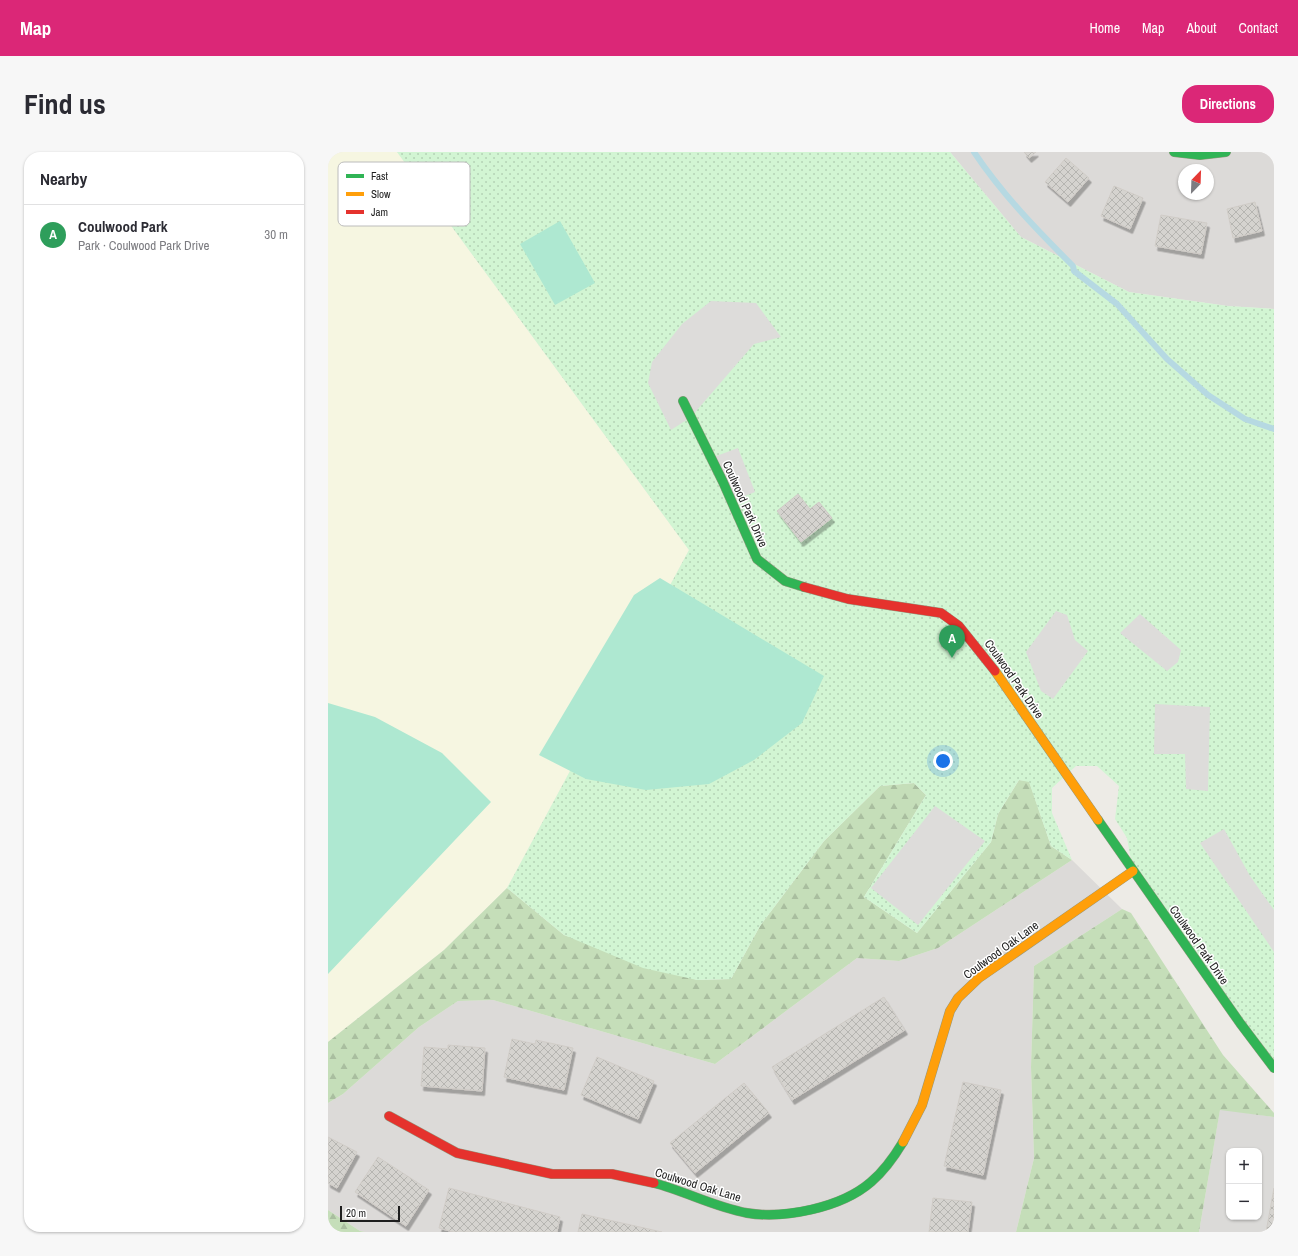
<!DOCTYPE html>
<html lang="en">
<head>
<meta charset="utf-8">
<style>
  body { margin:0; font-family:"Archivo Narrow",sans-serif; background:#f7f7f7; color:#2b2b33 }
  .controls { position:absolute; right:12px; bottom:12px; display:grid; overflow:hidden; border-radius:8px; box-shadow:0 1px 3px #0004 }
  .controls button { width:36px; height:36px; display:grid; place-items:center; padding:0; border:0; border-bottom:1px solid #e1e1e2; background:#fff; color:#2b2b33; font:20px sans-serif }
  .compass { position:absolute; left:850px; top:12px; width:36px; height:36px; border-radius:50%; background:#fff; box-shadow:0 1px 3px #0004; rotate:23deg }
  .scale { position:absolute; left:12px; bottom:10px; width:60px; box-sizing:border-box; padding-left:4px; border:2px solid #1e1e1e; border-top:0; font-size:11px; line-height:14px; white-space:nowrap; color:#1e1e1e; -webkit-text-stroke:3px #fff; paint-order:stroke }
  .you { position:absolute; left:615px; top:609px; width:14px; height:14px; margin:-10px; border:3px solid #fff; border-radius:50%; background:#1a73e8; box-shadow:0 0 0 6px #1a73e833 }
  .badge { display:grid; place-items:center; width:26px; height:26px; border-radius:50%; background:#db2777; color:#fff; font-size:13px; font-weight:700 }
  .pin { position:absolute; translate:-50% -33px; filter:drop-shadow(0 1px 2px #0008) }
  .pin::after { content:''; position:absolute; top:21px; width:14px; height:12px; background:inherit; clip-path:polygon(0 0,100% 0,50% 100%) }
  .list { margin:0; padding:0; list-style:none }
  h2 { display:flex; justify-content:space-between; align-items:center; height:52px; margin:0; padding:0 16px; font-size:17px }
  h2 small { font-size:13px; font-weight:400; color:#7c7c81 }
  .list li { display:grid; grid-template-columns:26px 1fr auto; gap:12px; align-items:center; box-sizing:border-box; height:60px; padding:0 16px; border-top:1px solid #e1e1e2 }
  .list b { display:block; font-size:15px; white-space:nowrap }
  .list p { margin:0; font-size:13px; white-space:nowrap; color:#7c7c81 }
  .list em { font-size:13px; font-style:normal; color:#7c7c81 }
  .map { position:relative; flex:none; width:946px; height:1080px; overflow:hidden; border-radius:16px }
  header { display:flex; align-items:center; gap:24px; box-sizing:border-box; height:56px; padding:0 20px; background:#db2777; color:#fff }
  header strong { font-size:19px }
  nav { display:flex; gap:22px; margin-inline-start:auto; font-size:14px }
  .intro { display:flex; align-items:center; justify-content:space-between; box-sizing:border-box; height:96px; padding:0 24px }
  h1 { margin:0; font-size:28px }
  .button { padding:10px 18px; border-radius:16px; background:#db2777; color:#fff; font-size:14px; font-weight:700 }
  main { display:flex; gap:24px; padding:0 24px }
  aside { flex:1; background:#fff; border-radius:16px; box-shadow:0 1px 3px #0004 }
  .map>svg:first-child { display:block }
  .residential { fill:#dcdad8; fill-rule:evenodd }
  .education { fill:#f6f6e1 }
  .religious { fill:#dbdad8; fill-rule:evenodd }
  .forest { fill:url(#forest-firs) }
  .park { fill:url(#park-dots) }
  .pitch { fill:#aee8d1 }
  .parking { fill:#dddcda }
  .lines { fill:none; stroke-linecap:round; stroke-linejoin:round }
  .stream { stroke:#b6d9e2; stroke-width:6 }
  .building { fill:url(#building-cross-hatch); stroke:#d0ccc7; filter:url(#shadow) }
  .fast-casing { stroke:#94977e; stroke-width:10 }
  .slow-casing { stroke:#94977e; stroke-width:10 }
  .jam-casing { stroke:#94977e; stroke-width:10 }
  .fast { stroke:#30b455; stroke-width:9 }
  .slow { stroke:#ff9f0a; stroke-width:9 }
  .jam { stroke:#e5322d; stroke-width:9 }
  .labels { text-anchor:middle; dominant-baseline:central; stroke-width:3; stroke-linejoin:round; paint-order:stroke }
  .street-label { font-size:12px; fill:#1e1e1e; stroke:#fff }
  .key { fill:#fff; stroke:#bcbcbc; stroke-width:1 }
  .key-label { font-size:11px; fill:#1e1e1e }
</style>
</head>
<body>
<header>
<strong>Map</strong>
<nav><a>Home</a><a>Map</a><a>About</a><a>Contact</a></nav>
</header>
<div class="intro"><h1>Find us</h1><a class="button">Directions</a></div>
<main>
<aside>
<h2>Nearby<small></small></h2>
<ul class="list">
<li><span class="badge" style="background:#2e9e5b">A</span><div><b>Coulwood Park</b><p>Park · Coulwood Park Drive</p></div><em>30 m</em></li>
</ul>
</aside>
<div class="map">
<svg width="946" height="1080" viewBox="0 0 946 1080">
  <defs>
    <pattern id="forest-firs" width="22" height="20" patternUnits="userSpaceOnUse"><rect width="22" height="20" fill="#c5deb9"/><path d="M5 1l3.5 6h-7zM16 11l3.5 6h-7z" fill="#a9be9f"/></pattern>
    <pattern id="park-dots" width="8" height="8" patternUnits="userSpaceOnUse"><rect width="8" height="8" fill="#d2f5d3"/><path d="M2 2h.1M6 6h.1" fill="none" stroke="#b4d2b5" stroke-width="1.8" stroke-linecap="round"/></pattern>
    <pattern id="building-cross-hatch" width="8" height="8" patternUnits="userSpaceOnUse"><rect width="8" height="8" fill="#d5d3cf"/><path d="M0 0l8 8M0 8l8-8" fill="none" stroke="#b6b5b1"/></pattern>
    <filter id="shadow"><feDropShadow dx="2.5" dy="4.5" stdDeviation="0" flood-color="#0004"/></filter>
  </defs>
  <rect width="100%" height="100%" fill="#edebe6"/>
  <path class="residential" d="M 622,0 L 946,0 L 946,157 L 900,154 L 801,140 L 693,85 ZM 856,18 L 880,18 L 880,42 L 856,42 Z
    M 744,708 L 794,757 L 706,814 L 703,915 L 706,1006 L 688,1080 L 37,1080 L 32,1079 L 0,1058 L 0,951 L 15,942 L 91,875 L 130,849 L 165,848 L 387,912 L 529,806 L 571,809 L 610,796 Z"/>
  <path class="education" d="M 0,0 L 69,0 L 361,398 L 179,736 L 116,798 L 0,890 Z"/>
  <path class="religious" d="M 892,957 L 946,965 L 946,1080 L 871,1080 ZM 901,999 L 931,999 L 931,1065 L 901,1065 Z"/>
  <path class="forest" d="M 691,628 L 701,629 L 723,694 L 744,708 L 610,796 L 571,809 L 529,806 L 387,912 L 165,848 L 130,849 L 91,875 L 15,942 L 0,951 L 0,890 L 116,798 L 179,736 L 236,783 L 369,828 L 403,827 L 432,774 L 496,689 L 552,634 L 586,631 L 598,643 L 536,745 L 589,781 L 663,690 L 670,662 Z
    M 794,757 L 803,761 L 895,903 L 946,961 L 946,965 L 892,958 L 871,1080 L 688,1080 L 706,1006 L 703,915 L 706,814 Z
    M 0,1058 L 32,1079 L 37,1080 L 0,1080 Z"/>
  <path class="park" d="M 69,0 L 622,0 L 693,85 L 801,140 L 900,154 L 946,157 L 946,916 L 805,719 L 799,686 L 787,667 L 791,634 L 769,614 L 748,614 L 724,636 L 724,661 L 744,708 L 723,694 L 701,630 L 691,628 L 670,662 L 663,690 L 589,781 L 536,745 L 598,643 L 586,631 L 552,634 L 496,689 L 432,774 L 403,827 L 369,828 L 315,816 L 236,783 L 179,736 L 361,398 Z"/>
  <path class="pitch" d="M 232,69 L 267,131 L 227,153 L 192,92 Z
    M 332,426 L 496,524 L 474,571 L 426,608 L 381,632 L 318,638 L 258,627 L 211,603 L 306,443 Z
    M 0,551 L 47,565 L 114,601 L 163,650 L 0,822 Z"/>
  <path class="parking" d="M 383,149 L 428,151 L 453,185 L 426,192 L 363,265 L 343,278 L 320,231 L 324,210 L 354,172 Z
    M 410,296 L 427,340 L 404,349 L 383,306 Z
    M 728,459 L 739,463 L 747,488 L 760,499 L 725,547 L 713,539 L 698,500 Z
    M 812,462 L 853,498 L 850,510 L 839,519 L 792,481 Z
    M 827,552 L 882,555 L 880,639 L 858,637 L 857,602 L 826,602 Z
    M 607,654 L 657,689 L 590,773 L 543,736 Z
    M 896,677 L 922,724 L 946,758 L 946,800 L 872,691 Z"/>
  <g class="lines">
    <path class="stream" d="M 646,0 C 674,42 709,78 745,114 L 746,119 L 789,152 L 839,207 L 880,243 L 917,267 L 946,277"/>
  </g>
  <path class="building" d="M 696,0 L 708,0 L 701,6 Z
    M 738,6 L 761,26 L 740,50 L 717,30 Z
    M 786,34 L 815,46 L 802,77 L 773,64 Z
    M 927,50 L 934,79 L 905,86 L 899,57 Z
    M 833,63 L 879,71 L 873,102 L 827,94 Z
    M 470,342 L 482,357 L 491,350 L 504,366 L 473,390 L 449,359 Z
    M 556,845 L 577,878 L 464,948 L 444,915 Z
    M 184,887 L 207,892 L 208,888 L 245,896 L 236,938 L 176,925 Z
    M 120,893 L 157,896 L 154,939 L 93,934 L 96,895 L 120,897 Z
    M 269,905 L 326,929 L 310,967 L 253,943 Z
    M 635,930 L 673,938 L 655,1023 L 616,1014 Z
    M 416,931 L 441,961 L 367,1021 L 342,991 Z
    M 0,985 L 29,1000 L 9,1036 L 0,1031 Z
    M 50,1005 L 101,1038 L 78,1074 L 27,1040 Z
    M 121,1036 L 232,1065 L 229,1080 L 125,1080 L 111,1076 Z
    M 946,1036 L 946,1080 L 938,1080 Z
    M 605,1046 L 644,1050 L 640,1080 L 601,1080 Z
    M 254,1062 L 334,1080 L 250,1080 Z"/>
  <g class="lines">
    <g class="fast-casing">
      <path id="fast" d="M 846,0 L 872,3 L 898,0
        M 355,249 L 395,330 L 429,407 L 457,429 L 476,435
        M 770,668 L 912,871 L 946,916
        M 326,1031 C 357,1039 386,1055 419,1061 C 456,1067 513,1056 543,1030 C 556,1019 566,1005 575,990"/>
    </g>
    <g class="slow-casing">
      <path id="slow" d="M 667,519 L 770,668
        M 575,990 L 594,953 L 622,859 L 630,846 L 651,826 L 805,719"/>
    </g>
    <g class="jam-casing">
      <path id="jam" d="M 476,435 L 520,447 L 613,461 L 631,474 L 667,519
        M 61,964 L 129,1001 L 224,1022 L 284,1022 L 326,1031"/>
    </g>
    <use href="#fast" class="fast"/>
    <use href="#slow" class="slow"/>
    <use href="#jam" class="jam"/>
  </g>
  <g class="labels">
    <g class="street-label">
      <text transform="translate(417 352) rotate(66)">Coulwood Park Drive</text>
      <text transform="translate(686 527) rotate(55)">Coulwood Park Drive</text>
      <text transform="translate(871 793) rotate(55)">Coulwood Park Drive</text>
      <text transform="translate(673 798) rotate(-36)">Coulwood Oak Lane</text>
      <text transform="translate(370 1033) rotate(17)">Coulwood Oak Lane</text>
    </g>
  </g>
  <rect x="10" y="10" width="132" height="64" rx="6" class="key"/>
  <rect x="18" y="22" width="18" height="4" fill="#30b455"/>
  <rect x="18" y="40" width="18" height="4" fill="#ff9f0a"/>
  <rect x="18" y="58" width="18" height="4" fill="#e5322d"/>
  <g class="key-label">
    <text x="43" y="28">Fast</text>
    <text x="43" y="46">Slow</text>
    <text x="43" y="64">Jam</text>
  </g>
</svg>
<div class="controls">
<button>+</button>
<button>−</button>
</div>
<svg class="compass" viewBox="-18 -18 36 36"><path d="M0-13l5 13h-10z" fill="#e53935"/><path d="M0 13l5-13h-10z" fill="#7c7c81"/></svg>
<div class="scale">20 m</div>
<div class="you"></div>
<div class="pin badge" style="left:624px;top:506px;background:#2e9e5b">A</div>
</div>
</main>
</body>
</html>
